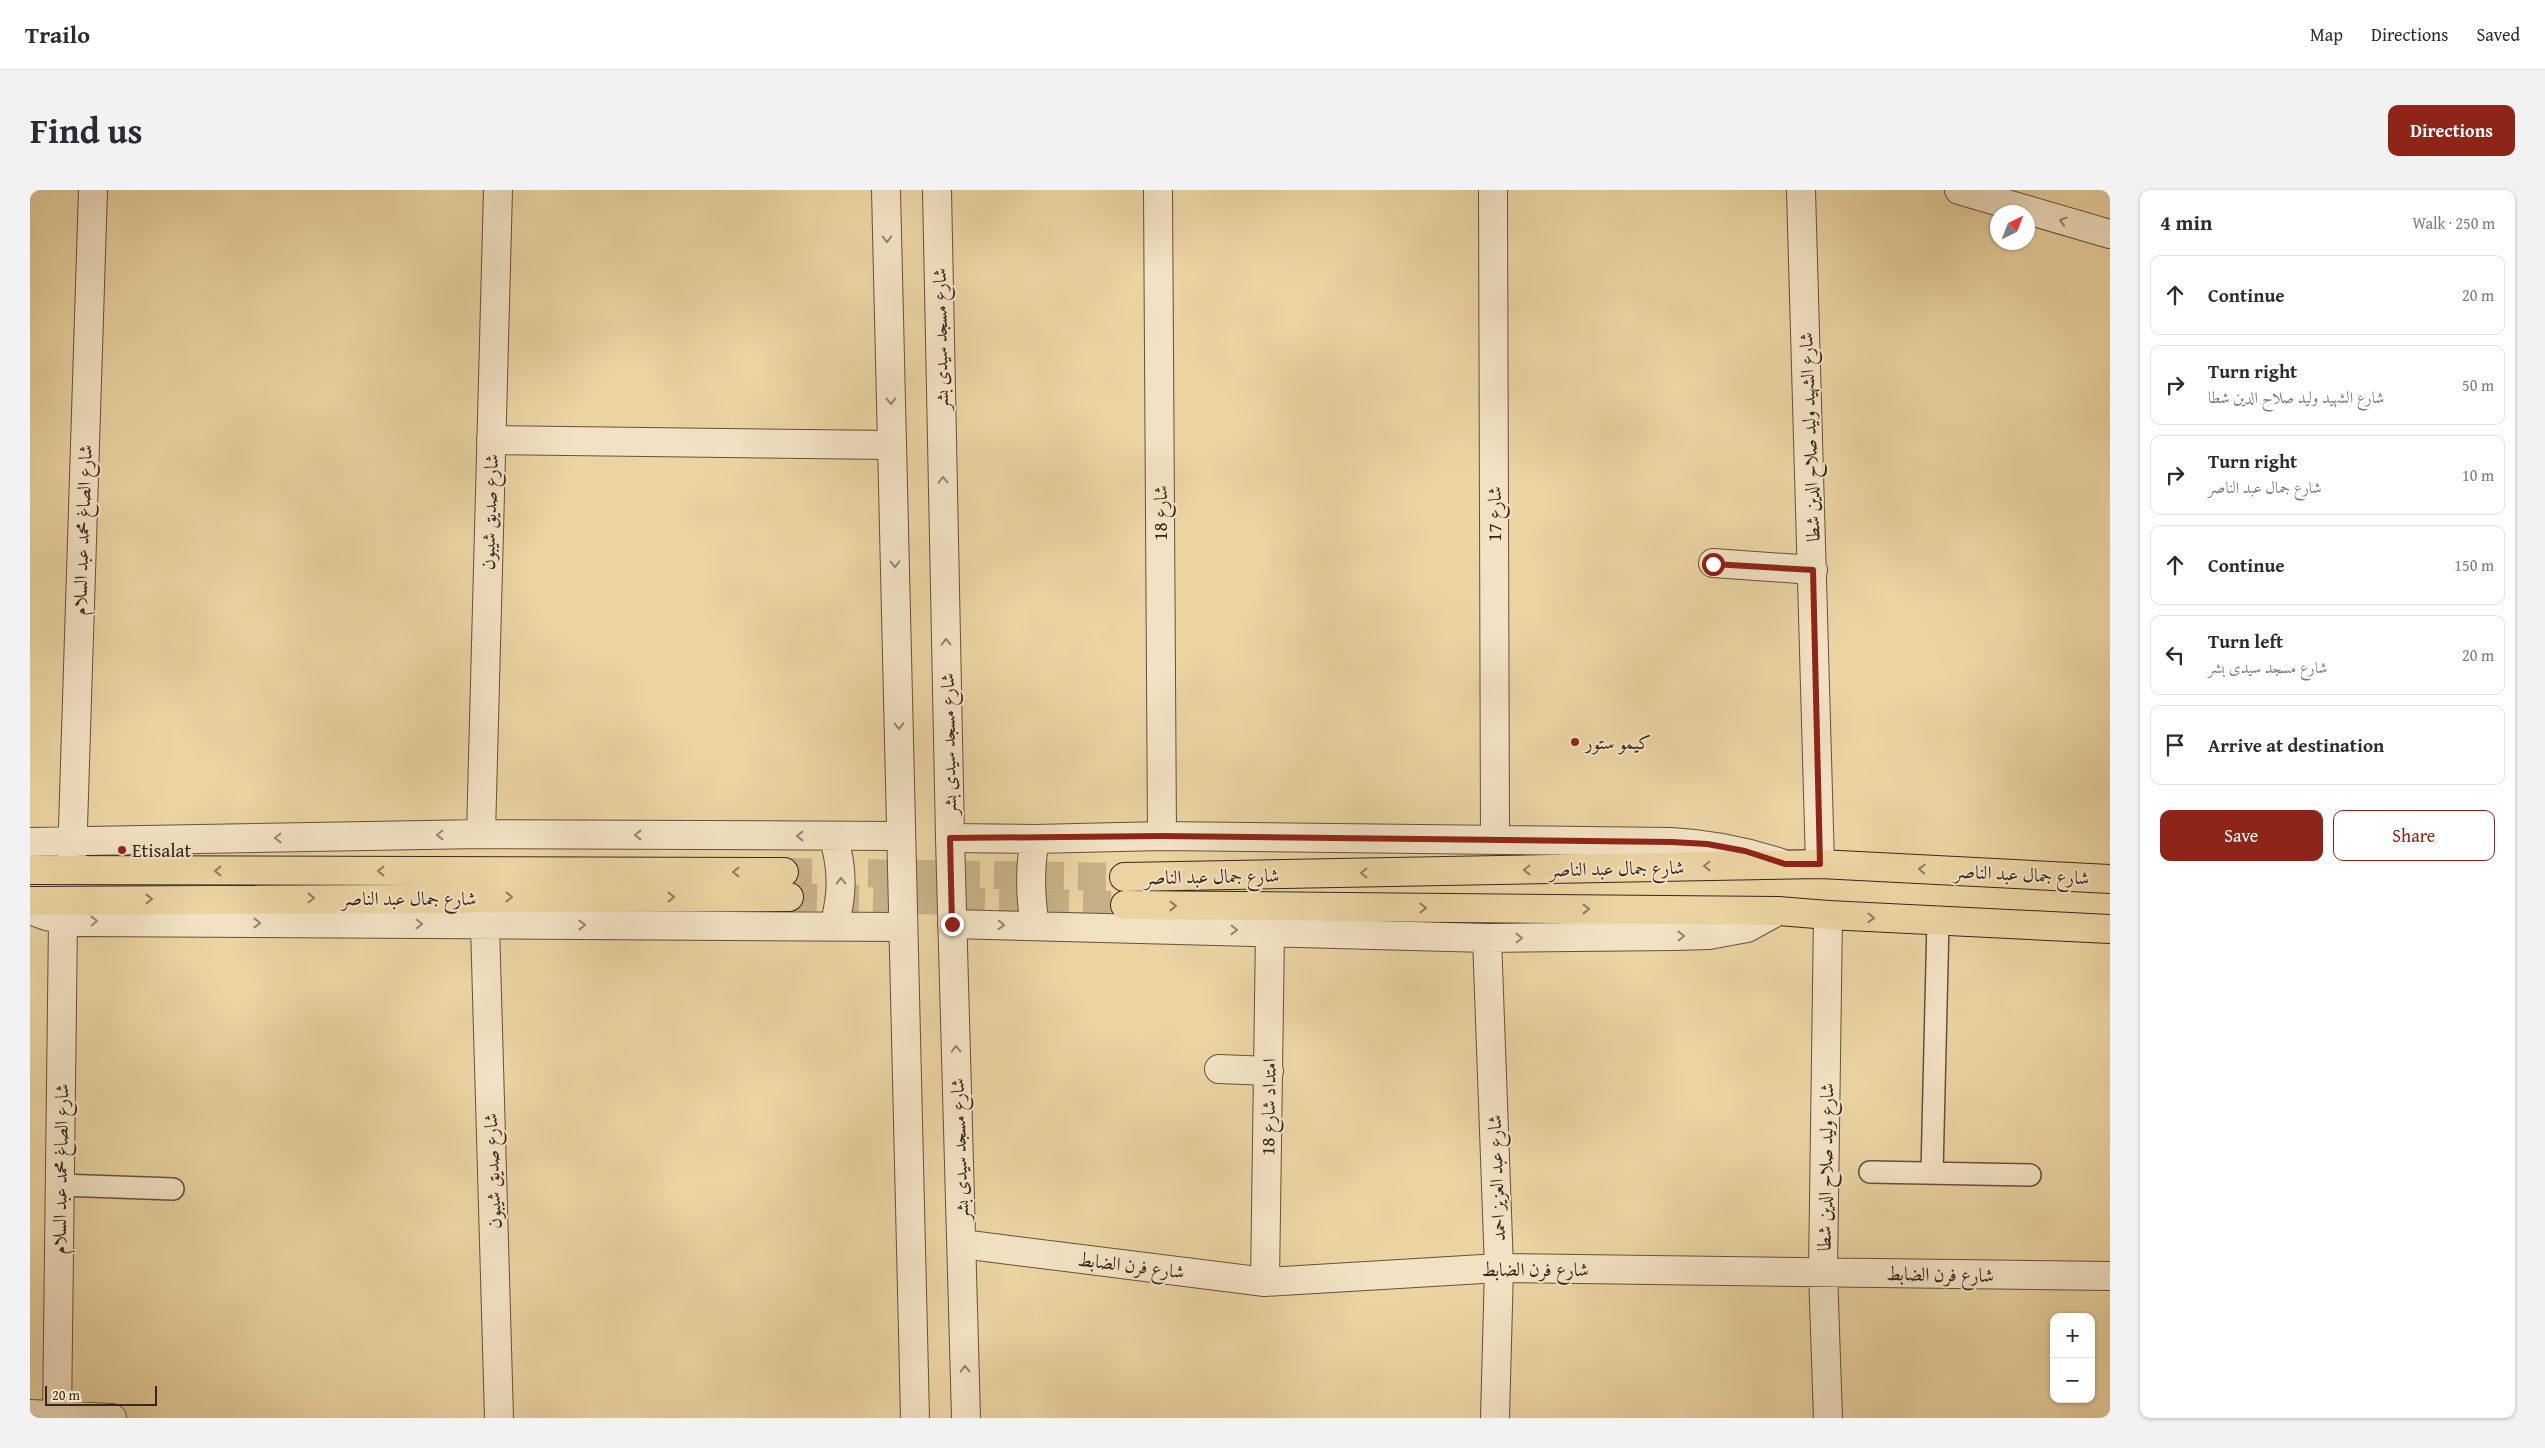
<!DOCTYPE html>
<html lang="en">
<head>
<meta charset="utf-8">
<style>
  body { margin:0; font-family:"Gentium Book Plus",Amiri,serif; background:#f2f2f3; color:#2b2b33 }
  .controls { position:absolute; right:15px; bottom:15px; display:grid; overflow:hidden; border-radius:10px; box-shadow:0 1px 4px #0004 }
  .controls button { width:45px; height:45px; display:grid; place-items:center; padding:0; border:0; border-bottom:1px solid #e1e1e2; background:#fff; color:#2b2b33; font:25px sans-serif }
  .compass { position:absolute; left:1960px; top:15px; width:45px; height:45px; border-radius:50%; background:#fff; box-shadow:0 1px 4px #0004; rotate:42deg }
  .scale { position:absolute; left:15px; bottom:12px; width:112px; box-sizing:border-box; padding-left:5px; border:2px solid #38261d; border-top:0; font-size:14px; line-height:18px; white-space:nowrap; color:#38261d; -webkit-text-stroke:4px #f2e2c3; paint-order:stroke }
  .stop { position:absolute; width:15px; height:15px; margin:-11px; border:4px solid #8f2418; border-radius:50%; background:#fff }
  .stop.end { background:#8f2418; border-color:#fff; box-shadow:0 1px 5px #0008 }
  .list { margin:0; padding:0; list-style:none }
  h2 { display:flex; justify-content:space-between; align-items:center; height:65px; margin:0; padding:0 20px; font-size:21px }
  h2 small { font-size:16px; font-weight:400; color:#7c7c81 }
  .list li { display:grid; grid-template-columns:32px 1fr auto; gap:15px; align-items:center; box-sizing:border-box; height:80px; margin:0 10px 10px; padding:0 10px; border:1px solid #e1e1e2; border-radius:10px }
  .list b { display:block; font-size:19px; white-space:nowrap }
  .list p { margin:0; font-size:16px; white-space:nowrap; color:#7c7c81 }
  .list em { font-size:16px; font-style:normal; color:#7c7c81 }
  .actions { display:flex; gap:10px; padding:15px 20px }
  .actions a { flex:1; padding:11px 0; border:1px solid #8f2418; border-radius:10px; text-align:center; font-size:18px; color:#8f2418 }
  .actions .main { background:#8f2418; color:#fff }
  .icon { flex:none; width:28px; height:28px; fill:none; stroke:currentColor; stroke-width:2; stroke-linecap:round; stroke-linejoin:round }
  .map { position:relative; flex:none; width:2080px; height:1228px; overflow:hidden; border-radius:10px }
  header { display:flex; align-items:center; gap:30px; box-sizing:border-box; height:70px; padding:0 25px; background:#fff; border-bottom:1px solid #e1e1e2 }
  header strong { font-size:24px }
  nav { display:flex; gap:28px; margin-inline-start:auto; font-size:18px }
  .intro { display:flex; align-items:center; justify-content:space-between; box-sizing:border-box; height:120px; padding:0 30px }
  h1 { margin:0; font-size:35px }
  .button { padding:12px 22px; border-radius:10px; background:#8f2418; color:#fff; font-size:18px; font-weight:700 }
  main { display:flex; gap:30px; padding:0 30px }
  aside { flex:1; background:#fff; border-radius:10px; box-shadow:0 1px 4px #0004 }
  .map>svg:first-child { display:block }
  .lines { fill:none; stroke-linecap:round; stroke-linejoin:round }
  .primary-tunnel { stroke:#c7b087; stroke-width:28; stroke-dasharray:28 14; stroke-linecap:butt }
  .service-casing { stroke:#65513e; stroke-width:24 }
  .minor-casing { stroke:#65513e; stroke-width:30 }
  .tertiary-casing { stroke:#65513e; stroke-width:30 }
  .primary-casing { stroke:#38261d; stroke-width:30 }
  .service { stroke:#f2e2c3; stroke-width:21 }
  .minor { stroke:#f2e2c3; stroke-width:28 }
  .tertiary { stroke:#f2e2c3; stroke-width:28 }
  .primary { stroke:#ebd3a2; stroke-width:28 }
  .oneway { stroke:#958470 }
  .oneway2 { stroke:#927c60 }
  .route { stroke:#8f2418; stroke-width:6 }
  .poi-dot { fill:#8f2418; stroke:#f2e2c3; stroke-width:2 }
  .labels { text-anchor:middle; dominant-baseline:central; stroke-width:4; stroke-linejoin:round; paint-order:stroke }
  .street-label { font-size:19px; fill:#38261d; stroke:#f2e2c3 }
  .poi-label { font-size:19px; fill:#38261d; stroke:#f2e2c3; text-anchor:start }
</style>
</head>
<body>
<header>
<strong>Trailo</strong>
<nav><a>Map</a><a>Directions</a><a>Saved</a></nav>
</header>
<div class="intro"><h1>Find us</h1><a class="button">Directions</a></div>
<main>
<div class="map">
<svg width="2080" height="1228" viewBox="0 0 2080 1228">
  <rect width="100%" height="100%" fill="#ebd3a2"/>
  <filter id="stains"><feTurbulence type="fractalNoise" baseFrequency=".004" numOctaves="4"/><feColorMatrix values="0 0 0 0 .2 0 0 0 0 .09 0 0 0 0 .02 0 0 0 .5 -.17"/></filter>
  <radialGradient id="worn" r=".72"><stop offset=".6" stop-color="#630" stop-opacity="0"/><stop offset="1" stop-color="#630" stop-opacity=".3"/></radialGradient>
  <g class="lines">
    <path class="primary-tunnel" d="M 754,682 L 1094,687
      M 759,707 L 1095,715"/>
    <g class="service-casing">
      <path id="service" d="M 1840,982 L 2000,985
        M 1902,983 L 1908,731
        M 30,995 L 143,999"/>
    </g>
    <g class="minor-casing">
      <path id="minor" d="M 1128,0 L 1132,646
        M 1463,0 L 1465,649
        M 1771,0 L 1790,674
        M 1929,0 L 2080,44
        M 461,250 L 862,255
        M 1683,373 L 1783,380
        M 451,644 L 468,0
        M 803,646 C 813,678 813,704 804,736
        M 920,648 L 1005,649 L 1132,646 L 1641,652 C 1680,654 1715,661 1751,673
        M 1005,649 C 999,680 1000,706 1005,736
        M 0,652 L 451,644 L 871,646
        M 42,669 L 63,0
        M 0,720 L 16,726 L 47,732 L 873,737
        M 922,734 L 1457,748 L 1645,746 L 1679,745 L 1717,738 L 1748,721
        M 455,735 L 469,1228
        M 1457,748 L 1469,1078 L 1465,1228
        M 1189,879 L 1239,881
        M 932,1054 L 1235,1092 L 1469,1078 L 2080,1086
        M 1235,1092 L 1240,741
        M 0,1224 L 82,1228
        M 27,1228 L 33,730
        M 1798,1228 L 1793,1082 L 1798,725"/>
    </g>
    <g class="tertiary-casing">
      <path id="tertiary" d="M 856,0 L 885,1228
        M 907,0 L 920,648 L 936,1228"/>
    </g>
    <g class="primary-casing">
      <path id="primary" d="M 0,680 L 754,682
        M 1094,687 L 1790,674 L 2080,689
        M 0,711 L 759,707
        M 1095,715 L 1748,721 L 1798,725 L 2080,739"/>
    </g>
    <use href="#service" class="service"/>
    <use href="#minor" class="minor"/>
    <use href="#tertiary" class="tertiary"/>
    <use href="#primary" class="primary"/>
  </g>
  <defs><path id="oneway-chevron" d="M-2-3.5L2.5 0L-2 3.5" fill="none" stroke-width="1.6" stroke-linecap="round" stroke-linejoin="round" transform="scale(1.25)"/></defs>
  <g class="oneway">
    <use href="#oneway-chevron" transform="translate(2033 31) rotate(-164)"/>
    <use href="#oneway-chevron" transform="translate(857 49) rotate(89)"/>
    <use href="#oneway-chevron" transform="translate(861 211) rotate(89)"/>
    <use href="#oneway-chevron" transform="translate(913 290) rotate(-91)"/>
    <use href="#oneway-chevron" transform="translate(865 374) rotate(89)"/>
    <use href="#oneway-chevron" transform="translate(916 452) rotate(-91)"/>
    <use href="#oneway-chevron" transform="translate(869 536) rotate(89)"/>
    <use href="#oneway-chevron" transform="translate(410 645) rotate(179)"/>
    <use href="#oneway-chevron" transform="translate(608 645) rotate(-180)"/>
    <use href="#oneway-chevron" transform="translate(770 646) rotate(-180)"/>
    <use href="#oneway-chevron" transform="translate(248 648) rotate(179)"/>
    <use href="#oneway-chevron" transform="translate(811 691) rotate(-91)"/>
    <use href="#oneway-chevron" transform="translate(64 731) rotate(-1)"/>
    <use href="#oneway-chevron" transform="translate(227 733) rotate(1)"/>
    <use href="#oneway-chevron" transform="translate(389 734) rotate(1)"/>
    <use href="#oneway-chevron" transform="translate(552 735)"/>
    <use href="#oneway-chevron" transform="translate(971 735) rotate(2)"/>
    <use href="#oneway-chevron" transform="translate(1204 740) rotate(1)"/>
    <use href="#oneway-chevron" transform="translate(1651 746) rotate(-1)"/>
    <use href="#oneway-chevron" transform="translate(1489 748) rotate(-1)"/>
    <use href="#oneway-chevron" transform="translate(926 859) rotate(-92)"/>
    <use href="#oneway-chevron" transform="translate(935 1179) rotate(-91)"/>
  </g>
  <g class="oneway2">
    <use href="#oneway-chevron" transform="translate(1677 676) rotate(179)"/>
    <use href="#oneway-chevron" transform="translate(1892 679) rotate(-177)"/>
    <use href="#oneway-chevron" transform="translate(1497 680) rotate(179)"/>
    <use href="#oneway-chevron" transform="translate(188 681) rotate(-180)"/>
    <use href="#oneway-chevron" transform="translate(351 681) rotate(-180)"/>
    <use href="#oneway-chevron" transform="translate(706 682) rotate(-180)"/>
    <use href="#oneway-chevron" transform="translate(1334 683) rotate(179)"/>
    <use href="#oneway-chevron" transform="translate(479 707)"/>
    <use href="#oneway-chevron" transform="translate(641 707)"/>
    <use href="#oneway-chevron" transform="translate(281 708)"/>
    <use href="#oneway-chevron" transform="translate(119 709)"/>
    <use href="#oneway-chevron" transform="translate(1143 716)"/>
    <use href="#oneway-chevron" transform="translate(1393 718)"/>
    <use href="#oneway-chevron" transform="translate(1556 719)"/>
    <use href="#oneway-chevron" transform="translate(1841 728) rotate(3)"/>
  </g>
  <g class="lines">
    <path class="route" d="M 922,734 L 920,648 L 1132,646 L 1642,652 L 1677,654 L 1715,661 L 1755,674 L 1790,674 L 1783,380 L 1683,374"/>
  </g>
  <g class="poi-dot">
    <circle cx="1545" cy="552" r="5"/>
    <circle cx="92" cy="660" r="5"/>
  </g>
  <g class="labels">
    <g class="street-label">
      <text transform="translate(910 149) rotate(-91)">شارع مسجد سيدى بشر</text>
      <text transform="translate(1779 247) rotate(-92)">شارع الشهيد وليد صلاح الدين شطا</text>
      <text transform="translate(459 322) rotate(-88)">شارع صديق شيبون</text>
      <text transform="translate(1130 323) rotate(-90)">شارع 18</text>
      <text transform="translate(1464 324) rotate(-90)">شارع 17</text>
      <text transform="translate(52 340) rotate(-88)">شارع الصاغ محمد عبد السلام</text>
      <text transform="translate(918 554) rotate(-91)">شارع مسجد سيدى بشر</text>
      <text transform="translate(1587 678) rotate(-1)">شارع جمال عبد الناصر</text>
      <text transform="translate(1992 684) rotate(3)">شارع جمال عبد الناصر</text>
      <text transform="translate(1182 686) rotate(-1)">شارع جمال عبد الناصر</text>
      <text x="379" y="708">شارع جمال عبد الناصر</text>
      <text transform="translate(1238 917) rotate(-89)">امتداد شارع 18</text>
      <text transform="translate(929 959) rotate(-92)">شارع مسجد سيدى بشر</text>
      <text transform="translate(1795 977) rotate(-89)">شارع وليد صلاح الدين شطا</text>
      <text transform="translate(30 979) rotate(-89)">شارع الصاغ محمد عبد السلام</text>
      <text transform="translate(462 981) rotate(-92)">شارع صديق شيبون</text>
      <text transform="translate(1466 988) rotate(-92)">شارع عبد العزيز احمد</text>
      <text transform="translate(1101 1075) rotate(7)">شارع فرن الضابط</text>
      <text x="1505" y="1079">شارع فرن الضابط</text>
      <text transform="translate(1910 1084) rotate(1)">شارع فرن الضابط</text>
    </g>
    <g class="poi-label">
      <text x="1555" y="552">كيمو ستور</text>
      <text x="102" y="660">Etisalat</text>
    </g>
  </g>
  <rect width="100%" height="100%" filter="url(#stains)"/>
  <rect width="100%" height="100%" fill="url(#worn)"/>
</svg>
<div class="controls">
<button>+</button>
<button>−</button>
</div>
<svg class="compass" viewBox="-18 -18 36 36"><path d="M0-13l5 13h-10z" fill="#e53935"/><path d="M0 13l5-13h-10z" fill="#7c7c81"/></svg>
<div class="scale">20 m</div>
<div class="stop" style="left:1683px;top:374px"></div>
<div class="stop end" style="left:922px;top:734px"></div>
</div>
<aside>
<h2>4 min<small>Walk · 250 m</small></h2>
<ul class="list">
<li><svg class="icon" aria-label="ahead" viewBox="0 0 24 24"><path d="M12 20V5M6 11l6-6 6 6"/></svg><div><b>Continue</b></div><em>20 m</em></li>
<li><svg class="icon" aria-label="right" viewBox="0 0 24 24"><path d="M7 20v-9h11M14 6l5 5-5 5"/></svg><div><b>Turn right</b><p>شارع الشهيد وليد صلاح الدين شطا</p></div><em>50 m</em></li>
<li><svg class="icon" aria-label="right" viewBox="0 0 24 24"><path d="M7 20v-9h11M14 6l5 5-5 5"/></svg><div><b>Turn right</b><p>شارع جمال عبد الناصر</p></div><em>10 m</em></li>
<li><svg class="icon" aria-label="ahead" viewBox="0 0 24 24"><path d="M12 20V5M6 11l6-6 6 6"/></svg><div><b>Continue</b></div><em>150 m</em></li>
<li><svg class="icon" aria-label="left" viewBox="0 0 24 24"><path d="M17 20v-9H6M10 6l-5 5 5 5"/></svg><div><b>Turn left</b><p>شارع مسجد سيدى بشر</p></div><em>20 m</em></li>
<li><svg class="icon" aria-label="arrive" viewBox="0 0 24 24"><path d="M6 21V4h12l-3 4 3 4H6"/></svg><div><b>Arrive at destination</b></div></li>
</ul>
<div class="actions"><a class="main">Save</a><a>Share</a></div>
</aside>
</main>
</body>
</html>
